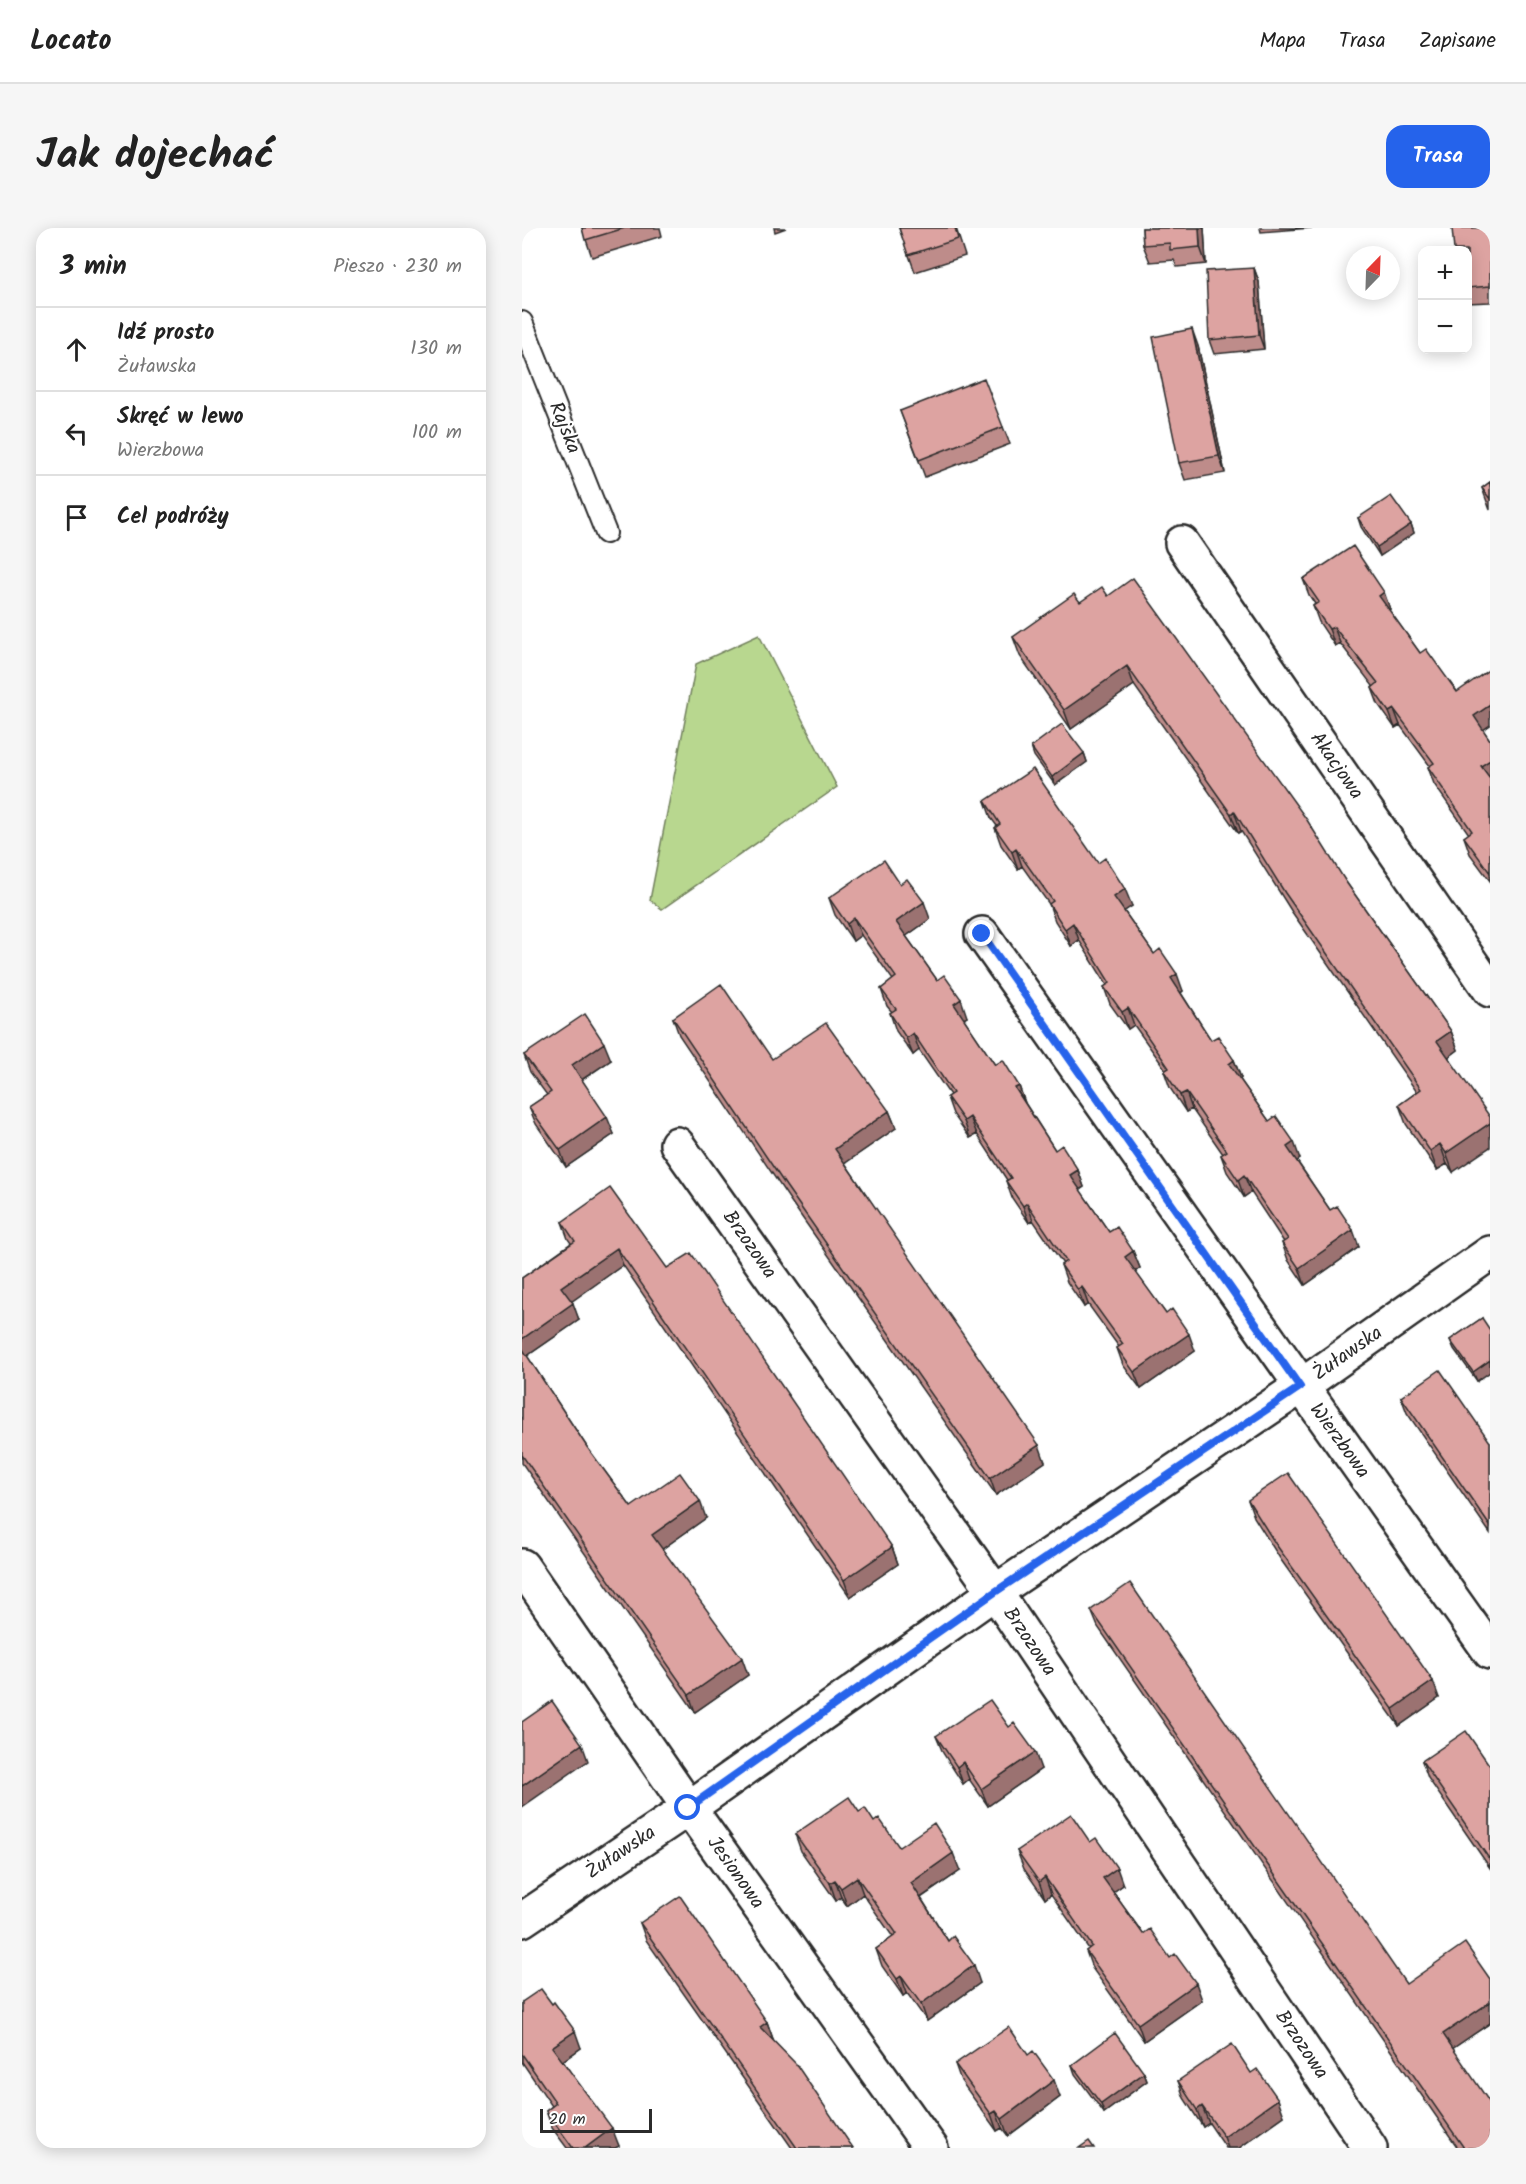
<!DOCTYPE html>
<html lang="pl">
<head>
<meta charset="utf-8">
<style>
  body { margin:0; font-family:Kalam,sans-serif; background:#f6f6f6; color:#222 }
  .controls { position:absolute; right:18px; top:18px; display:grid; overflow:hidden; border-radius:12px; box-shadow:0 3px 15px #0003 }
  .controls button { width:54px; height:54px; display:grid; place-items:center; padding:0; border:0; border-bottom:2px solid #e0e0e0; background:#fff; color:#222; font:30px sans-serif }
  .compass { position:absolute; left:824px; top:18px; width:54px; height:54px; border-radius:50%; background:#fff; box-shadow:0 3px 15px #0003; rotate:23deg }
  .scale { position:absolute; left:18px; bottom:15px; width:112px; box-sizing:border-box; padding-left:6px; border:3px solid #2b2b2b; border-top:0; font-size:16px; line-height:21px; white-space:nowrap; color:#2b2b2b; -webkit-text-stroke:4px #fff; paint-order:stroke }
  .stop { position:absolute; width:18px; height:18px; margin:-14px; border:4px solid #2563eb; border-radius:50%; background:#fff }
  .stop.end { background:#2563eb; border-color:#fff; box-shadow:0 2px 6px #0008 }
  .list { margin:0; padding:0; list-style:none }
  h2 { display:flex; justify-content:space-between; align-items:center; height:78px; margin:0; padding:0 24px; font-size:26px }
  h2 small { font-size:20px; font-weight:400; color:#767676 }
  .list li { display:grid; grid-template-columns:39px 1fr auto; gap:18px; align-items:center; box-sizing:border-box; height:84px; padding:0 24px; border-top:2px solid #e0e0e0 }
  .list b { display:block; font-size:22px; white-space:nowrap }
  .list p { margin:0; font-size:20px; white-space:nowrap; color:#767676 }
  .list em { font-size:20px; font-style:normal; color:#767676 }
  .icon { flex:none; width:33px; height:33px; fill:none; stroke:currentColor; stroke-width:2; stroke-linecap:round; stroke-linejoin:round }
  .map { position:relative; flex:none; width:968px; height:1920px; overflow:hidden; border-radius:18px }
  header { display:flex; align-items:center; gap:36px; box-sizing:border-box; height:84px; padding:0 30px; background:#fff; border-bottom:2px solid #e0e0e0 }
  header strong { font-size:28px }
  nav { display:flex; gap:33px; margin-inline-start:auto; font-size:21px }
  .intro { display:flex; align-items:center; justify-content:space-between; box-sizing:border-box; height:144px; padding:0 36px }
  h1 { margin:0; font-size:42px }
  .button { padding:15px 27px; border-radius:18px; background:#2563eb; color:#fff; font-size:21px; font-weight:700 }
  main { display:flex; gap:36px; padding:0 36px }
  aside { flex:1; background:#fff; border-radius:18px; box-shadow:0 3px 15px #0003 }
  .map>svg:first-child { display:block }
  .green { fill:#b8d78f; stroke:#72815d; stroke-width:1.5 }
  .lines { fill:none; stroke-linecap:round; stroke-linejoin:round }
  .lane-casing { stroke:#2b2b2b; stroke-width:24 }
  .street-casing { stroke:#2b2b2b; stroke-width:38 }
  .lane { stroke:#fff; stroke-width:20 }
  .street { stroke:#fff; stroke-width:33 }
  .wall { fill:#be8c8a; stroke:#2b2b2b; stroke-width:1.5 }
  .shaded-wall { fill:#9b7271; stroke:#2b2b2b; stroke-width:1.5 }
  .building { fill:#dda3a1; stroke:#2b2b2b; stroke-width:1.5 }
  .route { stroke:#2563eb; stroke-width:8 }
  .labels { text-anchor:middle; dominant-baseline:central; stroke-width:4.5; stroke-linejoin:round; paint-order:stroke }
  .street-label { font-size:20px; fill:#2b2b2b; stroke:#fff }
</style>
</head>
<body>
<header>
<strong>Locato</strong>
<nav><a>Mapa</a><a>Trasa</a><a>Zapisane</a></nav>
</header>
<div class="intro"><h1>Jak dojechać</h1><a class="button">Trasa</a></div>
<main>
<aside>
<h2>3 min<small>Pieszo · 230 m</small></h2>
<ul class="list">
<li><svg class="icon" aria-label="ahead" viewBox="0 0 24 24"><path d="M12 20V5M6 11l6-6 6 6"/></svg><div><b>Idź prosto</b><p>Żuławska</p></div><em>130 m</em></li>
<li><svg class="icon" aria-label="left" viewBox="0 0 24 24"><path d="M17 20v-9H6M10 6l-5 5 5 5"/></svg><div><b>Skręć w lewo</b><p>Wierzbowa</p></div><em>100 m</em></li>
<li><svg class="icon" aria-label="arrive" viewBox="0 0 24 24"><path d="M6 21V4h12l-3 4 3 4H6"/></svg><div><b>Cel podróży</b></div></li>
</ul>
</aside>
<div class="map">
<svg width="968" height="1920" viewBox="0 0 968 1920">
  <rect width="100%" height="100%" fill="#fff"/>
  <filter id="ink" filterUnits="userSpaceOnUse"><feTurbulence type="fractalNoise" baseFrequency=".0167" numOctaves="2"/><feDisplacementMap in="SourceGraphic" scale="12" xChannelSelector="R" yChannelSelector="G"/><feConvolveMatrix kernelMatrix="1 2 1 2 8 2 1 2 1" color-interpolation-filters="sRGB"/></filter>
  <g filter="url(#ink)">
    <path class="green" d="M 237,407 L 315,559 L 140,681 L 128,672 L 174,436 Z"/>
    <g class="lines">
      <g class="lane-casing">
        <path id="lane" d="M 0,94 L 84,305"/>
      </g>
      <g class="street-casing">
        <path id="street" d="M 660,315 L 968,762
          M 460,706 L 968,1424
          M 155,916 L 473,1364 L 848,1920
          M 0,1338 L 167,1580 L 409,1920
          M 0,1692 L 167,1580 L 473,1364 L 778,1159 L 968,1025"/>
      </g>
      <use href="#lane" class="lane"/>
      <use href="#street" class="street"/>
    </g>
    <path class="wall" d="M 60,0 L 138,0 L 140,8 L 70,29 Z
      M 252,0 L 264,0 L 253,4 Z
      M 377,0 L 434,0 L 443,28 L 393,44 Z
      M 620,0 L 682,0 L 684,36 L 655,39 L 652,32 L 628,34 L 621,17 Z
      M 738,0 L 790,0 L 739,4 Z
      M 968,0 L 968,74 L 945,75 L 945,22 Z
      M 732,40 L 737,54 L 742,121 L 692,126 L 687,112 Z
      M 676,118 L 703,245 L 663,252 L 657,235 Z
      M 378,183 L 481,199 L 488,216 L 403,249 Z
      M 968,254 L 968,282 L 960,260 Z
      M 836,290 L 889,296 L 892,305 L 858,328 L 839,299 Z
      M 781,351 L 868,381 L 867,382 L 898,425 L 968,497 L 961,502 L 968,512 L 968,653 L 948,626 L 942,609 L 947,606 L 912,556 L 906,539 L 908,538 L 878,497 L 873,500 L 856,476 L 850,460 L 851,458 L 818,415 L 813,418 L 797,394 L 791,378 L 793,376 L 787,367 Z
      M 586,368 L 824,654 L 929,803 L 936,822 L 927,829 L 931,944 L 925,936 L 915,942 L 884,896 L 877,877 L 895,864 L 770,684 L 719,603 L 716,605 L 612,457 L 549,501 L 498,428 L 491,409 L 558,374 Z
      M 509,519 L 562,525 L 565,534 L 533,557 L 512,528 Z
      M 463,573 L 576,635 L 610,678 L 602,683 L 632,726 L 661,763 L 659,765 L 689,812 L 712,832 L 719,850 L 717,850 L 747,893 L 778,931 L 775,933 L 808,982 L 837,1019 L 783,1057 L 766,1032 L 760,1015 L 762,1014 L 729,964 L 722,969 L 705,944 L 699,927 L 701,926 L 670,881 L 664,884 L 648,860 L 642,843 L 644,842 L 612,797 L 606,801 L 588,776 L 582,759 L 585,757 L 557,712 L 549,718 L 533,693 L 527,676 L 500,638 L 496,641 L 479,617 L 473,600 L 475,598 L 469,590 Z
      M 378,656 L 408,691 L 384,708 L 415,752 L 445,789 L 442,791 L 473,837 L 497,858 L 503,875 L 533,922 L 556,942 L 562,959 L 558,962 L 587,1004 L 611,1023 L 618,1040 L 613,1044 L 644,1086 L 673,1123 L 619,1161 L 601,1137 L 595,1120 L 597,1119 L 566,1076 L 562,1079 L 545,1054 L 539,1037 L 541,1036 L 511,992 L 507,995 L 490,970 L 484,953 L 485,952 L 455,906 L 448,910 L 431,886 L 425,869 L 428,867 L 397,822 L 391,827 L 374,803 L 368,785 L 370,784 L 365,778 L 359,761 L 371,752 L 339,707 L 331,713 L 313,687 L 307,670 Z
      M 151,790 L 250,831 L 367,883 L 374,900 L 323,935 L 523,1234 L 474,1267 L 270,975 L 157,807 Z
      M 2,827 L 89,832 L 60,852 L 92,906 L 44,939 L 14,896 L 7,879 L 25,867 L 8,844 Z
      M 40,994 L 145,1040 L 370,1319 L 376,1336 L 328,1369 L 101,1037 L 49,1073 L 57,1092 L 5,1128 L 65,1219 L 109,1279 L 184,1290 L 140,1321 L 226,1447 L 173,1484 L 0,1235 L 0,1050 L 49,1015 L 46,1011 Z
      M 960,1090 L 955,1153 L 932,1121 L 928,1112 Z
      M 879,1169 L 968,1214 L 968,1305 L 885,1185 Z
      M 726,1272 L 917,1470 L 877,1498 L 759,1332 L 732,1289 Z
      M 569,1382 L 884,1756 L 968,1795 L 931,1820 L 968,1920 L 936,1920 L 576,1399 Z
      M 487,1499 L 519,1541 L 466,1578 L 447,1551 L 441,1556 L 421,1525 L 414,1508 Z
      M 900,1533 L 968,1538 L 968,1640 L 906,1550 Z
      M 337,1584 L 352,1594 L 377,1619 L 438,1643 L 399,1670 L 426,1713 L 458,1755 L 405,1793 L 385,1765 L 381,1768 L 360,1738 L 354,1721 L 371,1709 L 341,1666 L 325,1678 L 319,1669 L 314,1673 L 279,1623 L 273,1606 Z
      M 568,1614 L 601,1657 L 591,1664 L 621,1706 L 648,1730 L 680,1772 L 622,1813 L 570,1740 L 564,1723 L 567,1721 L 529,1666 L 523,1671 L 502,1641 L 495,1623 Z
      M 118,1695 L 245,1794 L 251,1811 L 250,1811 L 331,1920 L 270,1920 L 124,1712 Z
      M 0,1774 L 59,1820 L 41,1833 L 97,1918 L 93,1920 L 45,1920 L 30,1900 L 24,1883 L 30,1878 L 0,1834 Z
      M 506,1827 L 538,1869 L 486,1908 L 480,1900 L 475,1903 L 439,1853 L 433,1836 Z
      M 550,1837 L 622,1845 L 625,1853 L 582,1885 L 553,1846 Z
      M 729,1845 L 762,1888 L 717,1920 L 704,1920 L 687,1895 L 681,1899 L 662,1870 L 656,1853 Z"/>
    <path class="shaded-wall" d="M 677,0 L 682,0 L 684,36 L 678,19 Z
      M 732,40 L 737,54 L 742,121 L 737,107 Z
      M 670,101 L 676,118 L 703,245 L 697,228 Z
      M 889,296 L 892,305 L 858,328 L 855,319 Z
      M 862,364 L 868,381 L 863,384 L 857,368 Z
      M 812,399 L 818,415 L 813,418 L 807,401 Z
      M 605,438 L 612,457 L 549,501 L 542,482 Z
      M 968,477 L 968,497 L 958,504 L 952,488 Z
      M 872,481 L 878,497 L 873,500 L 867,484 Z
      M 562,525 L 565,534 L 533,557 L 530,549 Z
      M 968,532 L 968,553 L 959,538 Z
      M 712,583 L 719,603 L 716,605 L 709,586 Z
      M 494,621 L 500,638 L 496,641 L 490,624 Z
      M 603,661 L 610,678 L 598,686 L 592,669 Z
      M 402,674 L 408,691 L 380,711 L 374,694 Z
      M 332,690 L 339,707 L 331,713 L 325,696 Z
      M 551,695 L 557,712 L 549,718 L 543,701 Z
      M 655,746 L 661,763 L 655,767 L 649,750 Z
      M 439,771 L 445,789 L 438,793 L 432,776 Z
      M 606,780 L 612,797 L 606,801 L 600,784 Z
      M 929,803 L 936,822 L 922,832 L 915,813 Z
      M 391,805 L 397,822 L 391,827 L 384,810 Z
      M 82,815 L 89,832 L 56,854 L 50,837 Z
      M 712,832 L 719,850 L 714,853 L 707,836 Z
      M 497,858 L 503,875 L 493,860 Z
      M 664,864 L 670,881 L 664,884 L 658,867 Z
      M 367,883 L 374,900 L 319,938 L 313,921 Z
      M 85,889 L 92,906 L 44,939 L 38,922 Z
      M 448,889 L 455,906 L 448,910 L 442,893 Z
      M 968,895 L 968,919 L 931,944 L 924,925 Z
      M 772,914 L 778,931 L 771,936 L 765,919 Z
      M 918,916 L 925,936 L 915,942 L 908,923 Z
      M 556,942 L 562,959 L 554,964 L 548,947 Z
      M 722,947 L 729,964 L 722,969 L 716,952 Z
      M 505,975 L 511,992 L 507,995 L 501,978 Z
      M 831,1002 L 837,1019 L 783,1057 L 777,1040 Z
      M 95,1020 L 101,1037 L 46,1076 L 39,1059 Z
      M 611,1023 L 618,1040 L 609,1046 L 603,1029 Z
      M 560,1059 L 566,1076 L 562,1079 L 556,1062 Z
      M 51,1075 L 57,1092 L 2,1130 L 0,1125 L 0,1111 Z
      M 667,1106 L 673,1123 L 619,1161 L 612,1144 Z
      M 968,1132 L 968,1144 L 955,1153 L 951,1144 Z
      M 517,1217 L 523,1234 L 474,1267 L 468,1250 Z
      M 178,1273 L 184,1290 L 136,1324 L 130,1307 Z
      M 370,1319 L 376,1336 L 328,1369 L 322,1352 Z
      M 220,1430 L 226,1447 L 173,1484 L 167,1467 Z
      M 911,1453 L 917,1470 L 877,1498 L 871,1481 Z
      M 60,1516 L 66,1533 L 0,1579 L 0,1558 Z
      M 513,1524 L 519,1541 L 466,1578 L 459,1561 Z
      M 441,1534 L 447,1551 L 441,1556 L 435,1539 Z
      M 431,1625 L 438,1643 L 395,1672 L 389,1655 Z
      M 595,1640 L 601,1657 L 587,1667 L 581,1650 Z
      M 335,1649 L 341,1666 L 325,1678 L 319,1660 Z
      M 523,1649 L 529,1666 L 523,1671 L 517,1654 Z
      M 313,1652 L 319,1669 L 314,1673 L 308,1655 Z
      M 452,1737 L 458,1755 L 405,1793 L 399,1776 Z
      M 379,1748 L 385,1765 L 381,1768 L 375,1751 Z
      M 674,1755 L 680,1772 L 622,1813 L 616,1796 Z
      M 968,1774 L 968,1795 L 927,1823 L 921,1806 Z
      M 245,1794 L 251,1811 L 244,1816 L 238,1799 Z
      M 53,1803 L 59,1820 L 36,1836 L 30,1819 Z
      M 622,1845 L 625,1853 L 582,1885 L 579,1876 Z
      M 532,1852 L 538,1869 L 486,1908 L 480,1891 Z
      M 756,1871 L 762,1888 L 717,1920 L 706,1920 L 702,1909 Z
      M 680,1878 L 687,1895 L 681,1899 L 675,1882 Z
      M 474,1883 L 480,1900 L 475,1903 L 469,1886 Z
      M 90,1900 L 97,1918 L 93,1920 L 63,1920 Z"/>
    <path class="building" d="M 60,0 L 103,0 L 63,12 Z
      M 377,0 L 433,0 L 436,11 L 386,27 Z
      M 620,0 L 677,0 L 678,19 L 648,22 L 648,15 L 621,17 Z
      M 930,0 L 968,0 L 968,58 L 945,60 L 945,22 L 932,22 Z
      M 732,40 L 737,107 L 687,112 L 684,43 Z
      M 670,101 L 697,228 L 657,235 L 631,109 Z
      M 462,150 L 481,199 L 397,232 L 378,183 Z
      M 968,254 L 968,271 L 960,260 Z
      M 869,268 L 889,296 L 855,319 L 836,290 Z
      M 831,318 L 862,364 L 857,368 L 898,425 L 904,421 L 935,464 L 968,441 L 968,477 L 952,488 L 968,512 L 968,532 L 959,538 L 968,550 L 968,645 L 942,609 L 950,603 L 906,539 L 912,535 L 872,481 L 867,484 L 850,460 L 856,455 L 812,399 L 807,401 L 791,378 L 797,374 L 781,351 Z
      M 611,350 L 785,592 L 824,654 L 929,803 L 915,813 L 968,889 L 968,895 L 924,925 L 918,916 L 908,923 L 877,877 L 899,861 L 763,665 L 712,583 L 709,586 L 605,438 L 542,482 L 491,409 L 552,366 L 558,374 L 580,359 L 586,368 Z
      M 540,496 L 562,525 L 530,549 L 509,519 Z
      M 511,541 L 576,635 L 583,630 L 603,661 L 592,669 L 632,726 L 638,721 L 655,746 L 649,750 L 689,812 L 696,808 L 712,832 L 707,836 L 747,893 L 754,888 L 772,914 L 765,919 L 808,982 L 815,978 L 831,1002 L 777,1040 L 760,1015 L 766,1011 L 722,947 L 716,952 L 699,927 L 705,923 L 664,864 L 658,867 L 642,843 L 647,840 L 606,780 L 600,784 L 582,759 L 588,755 L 551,695 L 543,701 L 527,676 L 531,673 L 494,621 L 490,624 L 473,600 L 478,596 L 463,573 Z
      M 362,632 L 378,656 L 385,651 L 402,674 L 374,694 L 415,752 L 422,747 L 439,771 L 432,776 L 473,837 L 481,832 L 497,858 L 493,860 L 533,922 L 540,917 L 556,942 L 548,947 L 587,1004 L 595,999 L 611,1023 L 603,1029 L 644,1086 L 650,1081 L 667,1106 L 612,1144 L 595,1120 L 601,1116 L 560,1059 L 556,1062 L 539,1037 L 544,1033 L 505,975 L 501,978 L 484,953 L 489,950 L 448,889 L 442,893 L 425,869 L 431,865 L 391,805 L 384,810 L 368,785 L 374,781 L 359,761 L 374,749 L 332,690 L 325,696 L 307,670 Z
      M 199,756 L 250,831 L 304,795 L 367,883 L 313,921 L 517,1217 L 468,1250 L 264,958 L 151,790 Z
      M 63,786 L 82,815 L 50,837 L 85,889 L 38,922 L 7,879 L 29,864 L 2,827 Z
      M 88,960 L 145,1040 L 169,1025 L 370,1319 L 322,1352 L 95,1020 L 39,1059 L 51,1075 L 0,1111 L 0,1050 L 53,1013 L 40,994 Z
      M 960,1090 L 968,1102 L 968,1132 L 951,1144 L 928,1112 Z
      M 0,1120 L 65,1219 L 109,1279 L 158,1245 L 178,1273 L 130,1307 L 220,1430 L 167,1467 L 0,1227 Z
      M 918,1142 L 968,1214 L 968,1298 L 879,1169 Z
      M 766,1245 L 911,1453 L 871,1481 L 753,1315 L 726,1272 Z
      M 608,1355 L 884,1756 L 943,1715 L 968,1751 L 968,1774 L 921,1806 L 968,1875 L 968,1920 L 942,1920 L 569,1382 Z
      M 468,1472 L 487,1499 L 492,1495 L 513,1524 L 459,1561 L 441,1534 L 435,1539 L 414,1508 Z
      M 30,1473 L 60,1516 L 0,1558 L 0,1494 Z
      M 944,1503 L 968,1538 L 968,1632 L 900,1533 Z
      M 327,1569 L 337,1584 L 343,1580 L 352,1594 L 357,1590 L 377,1619 L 412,1595 L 431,1625 L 389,1655 L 426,1713 L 431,1708 L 452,1737 L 399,1776 L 379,1748 L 375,1751 L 354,1721 L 375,1706 L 335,1649 L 319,1660 L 313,1652 L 308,1655 L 273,1606 Z
      M 549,1586 L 568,1614 L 574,1610 L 595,1640 L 581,1650 L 621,1706 L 628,1701 L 648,1730 L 653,1726 L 674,1755 L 616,1796 L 564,1723 L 570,1718 L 523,1649 L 517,1654 L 495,1623 Z
      M 158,1668 L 245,1794 L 238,1799 L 274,1836 L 331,1920 L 275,1920 L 118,1695 Z
      M 19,1761 L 30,1776 L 32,1774 L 53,1803 L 30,1819 L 90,1900 L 63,1920 L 51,1920 L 24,1883 L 34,1875 L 0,1826 L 0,1774 Z
      M 487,1799 L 506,1827 L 511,1823 L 532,1852 L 480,1891 L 474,1883 L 469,1886 L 433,1836 Z
      M 593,1805 L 622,1845 L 579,1876 L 550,1837 Z
      M 710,1816 L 729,1845 L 735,1841 L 756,1871 L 702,1909 L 680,1878 L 675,1882 L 656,1853 Z
      M 567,1913 L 572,1920 L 557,1920 Z"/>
  </g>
  <g class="lines" filter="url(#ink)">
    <path class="route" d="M 166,1580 L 473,1364 L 778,1159 L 460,706"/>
  </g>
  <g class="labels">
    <g class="street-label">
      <text transform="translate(42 200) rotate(68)">Rajska</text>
      <text transform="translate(814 538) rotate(55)">Akacjowa</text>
      <text transform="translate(227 1017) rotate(55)">Brzozowa</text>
      <text transform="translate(826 1126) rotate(-35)">Żuławska</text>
      <text transform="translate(817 1213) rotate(54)">Wierzbowa</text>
      <text transform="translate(507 1414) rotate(56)">Brzozowa</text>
      <text transform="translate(99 1625) rotate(-34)">Żuławska</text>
      <text transform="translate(213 1645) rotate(55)">Jesionowa</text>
      <text transform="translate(779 1817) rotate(56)">Brzozowa</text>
    </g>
  </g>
</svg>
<div class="controls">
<button>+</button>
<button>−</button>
</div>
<svg class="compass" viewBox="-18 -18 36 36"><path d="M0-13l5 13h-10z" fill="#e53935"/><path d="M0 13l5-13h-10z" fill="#767676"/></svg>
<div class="scale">20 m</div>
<div class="stop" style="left:166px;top:1580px"></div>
<div class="stop end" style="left:460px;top:706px"></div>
</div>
</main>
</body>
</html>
